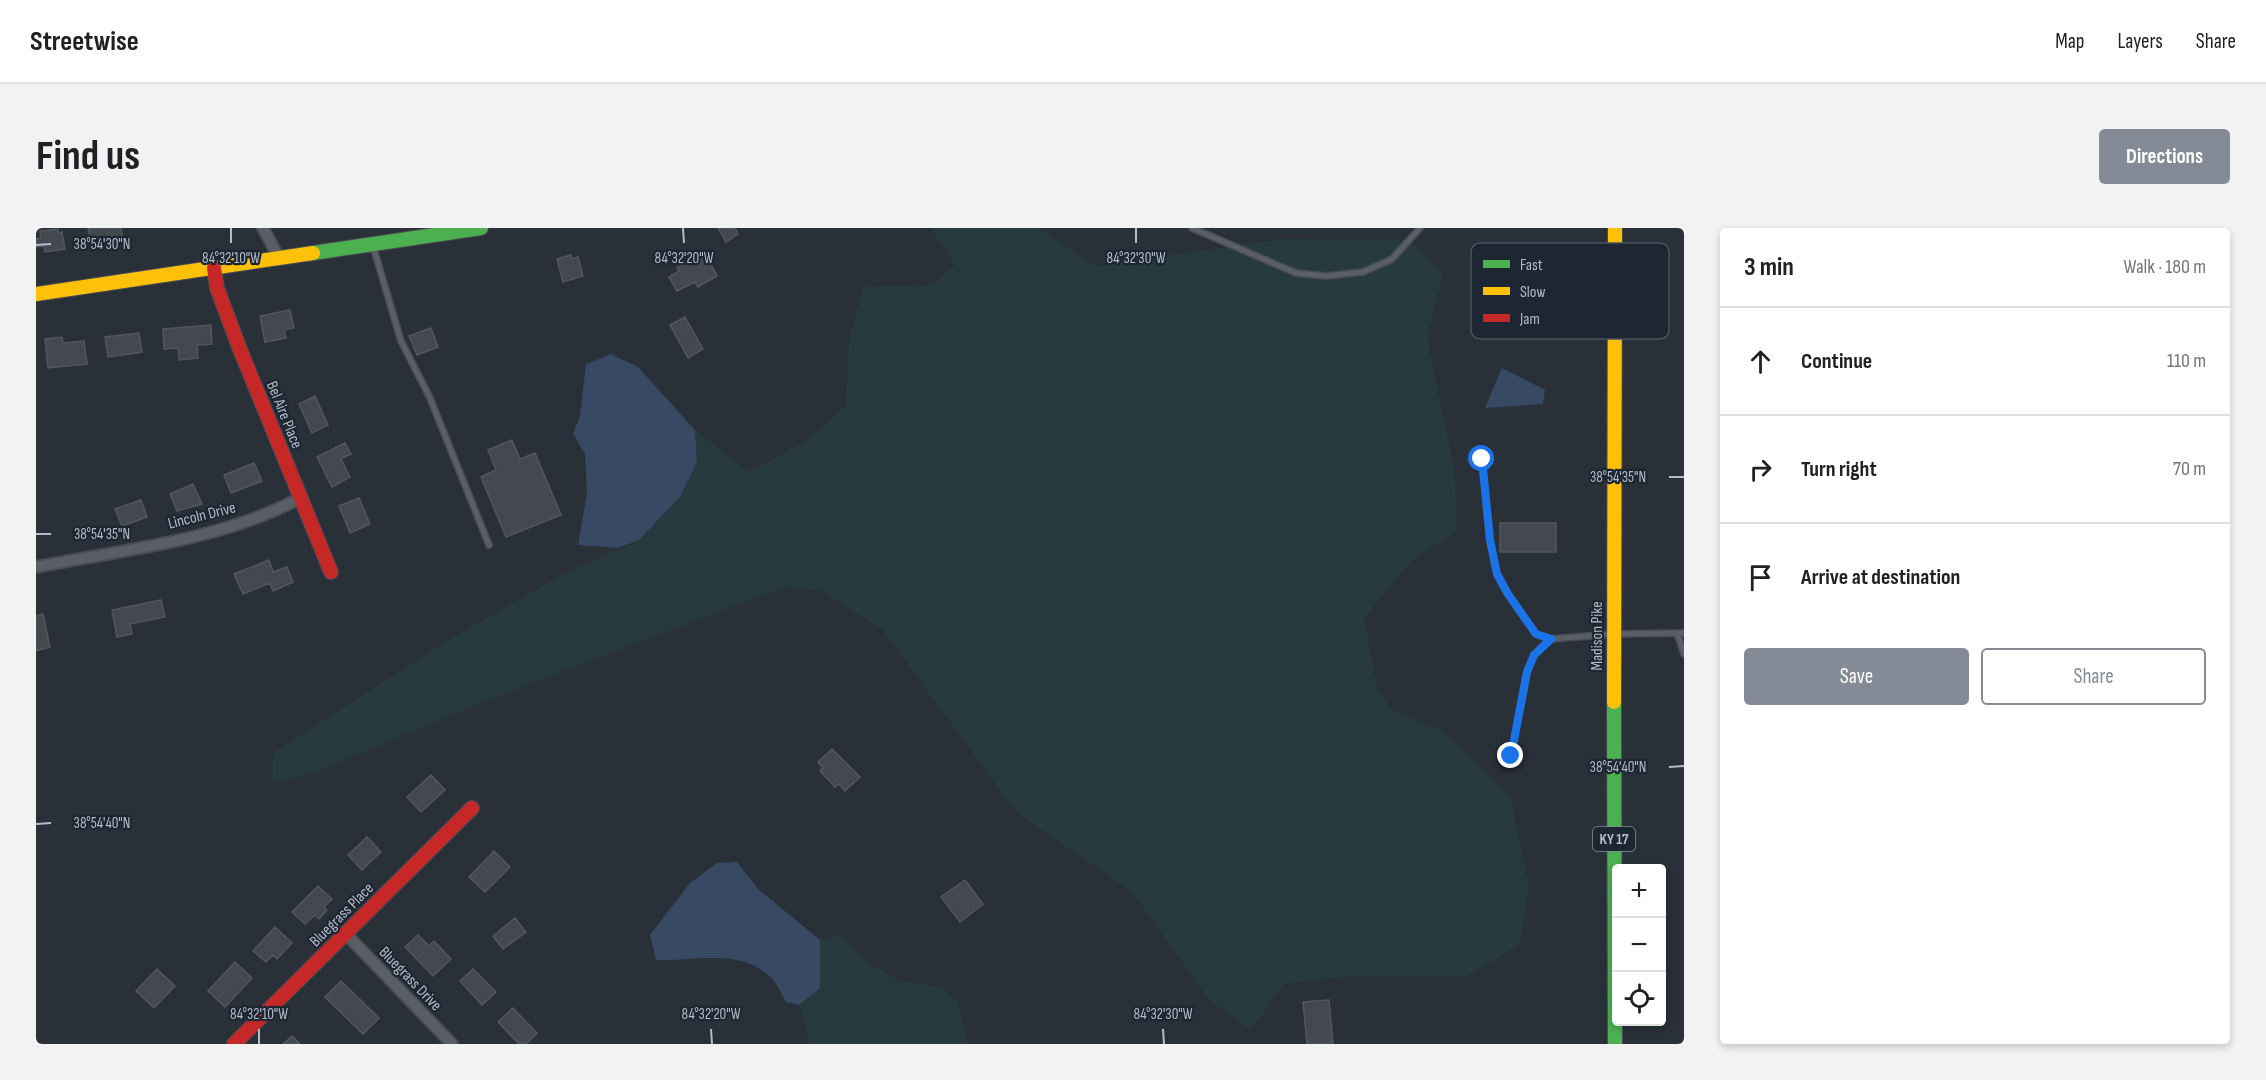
<!DOCTYPE html>
<html lang="en">
<head>
<meta charset="utf-8">
<style>
  body { margin:0; font-family:"Sofia Sans Condensed",sans-serif; background:#f2f2f2; color:#202124 }
  .controls { position:absolute; right:18px; bottom:18px; display:grid; overflow:hidden; border-radius:6px; box-shadow:0 3px 9px #0003 }
  .controls button { width:54px; height:54px; display:grid; place-items:center; padding:0; border:0; border-bottom:2px solid #e0e0e0; background:#fff; color:#202124; font:30px sans-serif }
  .stop { position:absolute; width:18px; height:18px; margin:-14px; border:4px solid #1a73e8; border-radius:50%; background:#fff }
  .stop.end { background:#1a73e8; border-color:#fff; box-shadow:0 2px 6px #0008 }
  .list { margin:0; padding:0; list-style:none }
  h2 { display:flex; justify-content:space-between; align-items:center; height:78px; margin:0; padding:0 24px; font-size:26px }
  h2 small { font-size:20px; font-weight:400; color:#757577 }
  .list li { display:grid; grid-template-columns:39px 1fr auto; gap:18px; align-items:center; box-sizing:border-box; height:108px; padding:0 24px; border-top:2px solid #e0e0e0 }
  .list b { display:block; font-size:22px; white-space:nowrap }
  .list em { font-size:20px; font-style:normal; color:#757577 }
  .actions { display:flex; gap:12px; padding:18px 24px }
  .actions a { flex:1; padding:14px 0; border:2px solid #848b96; border-radius:6px; text-align:center; font-size:21px; color:#848b96 }
  .actions .main { background:#848b96; color:#fff }
  .icon { flex:none; width:33px; height:33px; fill:none; stroke:currentColor; stroke-width:2; stroke-linecap:round; stroke-linejoin:round }
  .map { position:relative; flex:none; width:1648px; height:816px; overflow:hidden; border-radius:6px }
  header { display:flex; align-items:center; gap:36px; box-sizing:border-box; height:84px; padding:0 30px; background:#fff; border-bottom:2px solid #e0e0e0 }
  header strong { font-size:28px }
  nav { display:flex; gap:33px; margin-inline-start:auto; font-size:21px }
  .intro { display:flex; align-items:center; justify-content:space-between; box-sizing:border-box; height:144px; padding:0 36px }
  h1 { margin:0; font-size:42px }
  .button { padding:15px 27px; border-radius:6px; background:#848b96; color:#fff; font-size:21px; font-weight:700 }
  main { display:flex; gap:36px; padding:0 36px }
  aside { flex:1; background:#fff; border-radius:6px; box-shadow:0 3px 9px #0003 }
  .map>svg:first-child { display:block }
  .green { fill:#273a3e }
  .water { fill:#384963 }
  .building { fill:#444950; stroke:#52575f; stroke-width:1.5 }
  .lines { fill:none; stroke-linecap:round; stroke-linejoin:round }
  .lane-casing { stroke:#484c53; stroke-width:8 }
  .street-casing { stroke:#484c53; stroke-width:14 }
  .fast-casing { stroke:#484c53; stroke-width:16 }
  .slow-casing { stroke:#484c53; stroke-width:16 }
  .jam-casing { stroke:#484c53; stroke-width:16 }
  .lane { stroke:#5a5e66; stroke-width:5 }
  .street { stroke:#5a5e66; stroke-width:10 }
  .fast { stroke:#4caf50; stroke-width:14 }
  .slow { stroke:#ffc107; stroke-width:14 }
  .jam { stroke:#c62828; stroke-width:14 }
  .route { stroke:#1a73e8; stroke-width:8 }
  .ticks { fill:none; stroke:#b4bcc9; stroke-width:2 }
  .labels { text-anchor:middle; dominant-baseline:central; stroke-width:4.5; stroke-linejoin:round; paint-order:stroke }
  .shield { fill:#1d2633; stroke:#878f9c; stroke-width:1.5 }
  .shield-label { font-size:15px; font-weight:bold; fill:#b4bcc9 }
  .street-label { font-size:16px; fill:#b4bcc9; stroke:#1d2633 }
  .key { fill:#1d2633; stroke:#4a5360; stroke-width:1.5 }
  .key-label { font-size:16px; fill:#b4bcc9 }
  .ticks-label { font-size:15px; text-anchor:middle; fill:#b4bcc9; stroke:#1d2633; stroke-width:4.5; stroke-linejoin:round; paint-order:stroke }
</style>
</head>
<body>
<header>
<strong>Streetwise</strong>
<nav><a>Map</a><a>Layers</a><a>Share</a></nav>
</header>
<div class="intro"><h1>Find us</h1><a class="button">Directions</a></div>
<main>
<div class="map">
<svg width="1648" height="816" viewBox="0 0 1648 816">
  <rect width="100%" height="100%" fill="#2a3038"/>
  <path class="green" d="M 895,0 L 1003,0 L 1059,38 L 1246,11 L 1374,12 L 1407,47 L 1391,110 L 1419,245 L 1421,303 L 1376,332 L 1328,390 L 1341,460 L 1355,481 L 1407,503 L 1474,569 L 1493,658 L 1484,716 L 1431,748 L 1314,748 L 1248,756 L 1215,802 L 1173,772 L 1096,664 L 980,584 L 846,401 L 785,363 L 748,359 L 452,472 L 276,546 L 236,556 L 237,525 L 411,413 L 524,348 L 603,312 L 644,269 L 661,234 L 659,202 L 713,244 L 769,214 L 810,178 L 813,111 L 827,59 L 898,56 L 919,37 Z
    M 803,706 L 832,735 L 864,753 L 905,759 L 922,775 L 932,816 L 774,816 L 763,777 L 784,760 L 784,712 Z"/>
  <path class="water" d="M 575,126 L 602,139 L 659,202 L 661,234 L 644,269 L 603,312 L 582,320 L 542,317 L 551,265 L 549,226 L 537,206 L 544,188 L 550,136 Z
    M 1466,140 L 1509,162 L 1507,176 L 1449,180 Z
    M 701,634 L 722,661 L 784,712 L 784,760 L 763,777 L 750,774 C 745,765 740,753 732,747 C 701,720 657,734 620,732 L 614,707 L 654,655 L 681,635 Z"/>
  <path class="building" d="M 52,0 L 85,0 L 87,13 L 55,18 Z
    M 682,0 L 699,0 L 702,6 L 690,14 Z
    M 22,1 L 22,5 L 26,4 L 29,21 L 9,24 L 8,18 L 0,19 L 0,11 L 5,10 L 4,3 Z
    M 669,25 L 681,48 L 662,59 L 659,54 L 641,63 L 633,49 L 643,43 L 641,40 Z
    M 535,27 L 536,31 L 542,29 L 547,48 L 527,54 L 521,31 Z
    M 254,82 L 258,100 L 248,102 L 250,110 L 229,114 L 224,88 Z
    M 649,89 L 667,121 L 652,130 L 634,97 Z
    M 175,97 L 176,116 L 161,117 L 162,130 L 143,132 L 142,120 L 128,121 L 127,101 Z
    M 395,100 L 402,119 L 381,127 L 373,108 Z
    M 103,105 L 106,124 L 72,129 L 69,109 Z
    M 26,109 L 27,115 L 48,113 L 51,136 L 12,140 L 9,111 Z
    M 279,168 L 292,197 L 276,205 L 263,176 Z
    M 476,212 L 484,231 L 499,225 L 525,287 L 470,309 L 445,249 L 460,242 L 452,222 Z
    M 309,215 L 315,226 L 305,231 L 314,249 L 296,259 L 281,229 Z
    M 218,235 L 226,253 L 195,265 L 188,247 Z
    M 157,256 L 166,276 L 141,283 L 134,266 Z
    M 323,270 L 334,296 L 314,305 L 303,278 Z
    M 105,272 L 111,289 L 86,298 L 79,281 Z
    M 1464,295 L 1520,295 L 1520,324 L 1464,324 Z
    M 233,332 L 237,344 L 251,339 L 257,354 L 237,363 L 234,355 L 207,366 L 198,346 Z
    M 125,372 L 129,389 L 94,396 L 96,406 L 81,409 L 76,382 Z
    M 7,386 L 14,419 L 0,423 L 0,388 Z
    M 796,521 L 824,549 L 809,563 L 803,556 L 799,559 L 784,543 L 787,540 L 782,534 Z
    M 395,547 L 409,562 L 385,584 L 371,569 Z
    M 331,609 L 345,624 L 326,642 L 312,627 Z
    M 458,623 L 474,639 L 449,664 L 433,649 Z
    M 929,652 L 947,676 L 924,694 L 905,669 Z
    M 282,658 L 296,671 L 288,679 L 291,682 L 283,691 L 279,687 L 269,696 L 256,684 Z
    M 479,690 L 490,704 L 467,721 L 457,708 Z
    M 239,699 L 256,715 L 241,731 L 237,727 L 230,734 L 217,723 Z
    M 382,707 L 393,718 L 398,713 L 415,731 L 397,748 L 369,719 Z
    M 199,734 L 216,750 L 189,779 L 172,763 Z
    M 121,741 L 139,758 L 118,780 L 100,763 Z
    M 437,741 L 460,764 L 446,777 L 424,753 Z
    M 305,753 L 343,790 L 327,806 L 289,769 Z
    M 1293,772 L 1297,816 L 1271,816 L 1267,774 Z
    M 477,780 L 501,805 L 490,816 L 483,816 L 462,794 Z
    M 256,808 L 264,816 L 247,816 Z"/>
  <g class="lines">
    <g class="lane-casing">
      <path id="lane" d="M 1156,0 L 1260,45 L 1290,48 L 1327,44 L 1356,31 L 1384,0
        M 337,18 L 365,113 L 394,170 L 453,317
        M 1446,231 L 1454,312 L 1461,346 L 1472,366 L 1500,406 L 1515,411
        M 1641,405 L 1648,426
        M 1475,528 L 1491,444 L 1498,427 L 1515,411 L 1577,406 L 1648,405"/>
    </g>
    <g class="street-casing">
      <path id="street" d="M 227,0 L 243,30
        M 0,339 C 86,322 187,312 264,270
        M 310,706 L 416,816"/>
    </g>
    <g class="fast-casing">
      <path id="fast" d="M 277,25 L 445,0
        M 1578,474 L 1579,816"/>
    </g>
    <g class="slow-casing">
      <path id="slow" d="M 0,66 L 277,25
        M 1578,474 L 1579,0"/>
    </g>
    <g class="jam-casing">
      <path id="jam" d="M 178,40 L 181,60 L 203,119 L 295,344
        M 198,816 L 436,580"/>
    </g>
    <use href="#lane" class="lane"/>
    <use href="#street" class="street"/>
    <use href="#fast" class="fast"/>
    <use href="#slow" class="slow"/>
    <use href="#jam" class="jam"/>
  </g>
  <g class="lines">
    <path class="route" d="M 1446,231 L 1454,312 L 1461,346 L 1472,366 L 1500,406 L 1515,411 L 1498,427 L 1491,444 L 1475,528"/>
  </g>
  <path class="ticks" d="M 195,0 L 195,15M 647,0 L 648,15M 1100,0 L 1100,15M 0,17 L 15,16M 1633,249 L 1648,249M 0,306 L 15,306M 1633,539 L 1648,538M 0,596 L 15,595M 223,801 L 223,816M 675,801 L 676,816M 1127,801 L 1128,816"/>
  <g class="labels">
    <rect class="shield" x="1557" y="599" width="42" height="24" rx="4.5"/>
    <g class="shield-label">
      <text x="1578" y="611">KY 17</text>
    </g>
    <g class="street-label">
      <text transform="translate(248 187) rotate(68)">Bel Aire Place</text>
      <text transform="translate(166 288) rotate(-14)">Lincoln Drive</text>
      <text transform="translate(1561 408) rotate(-90)">Madison Pike</text>
      <text transform="translate(306 687) rotate(-45)">Bluegrass Place</text>
      <text transform="translate(374 751) rotate(46)">Bluegrass Drive</text>
    </g>
  </g>
  <rect x="1435" y="15" width="198" height="96" rx="9" class="key"/>
  <rect x="1447" y="32" width="27" height="8" fill="#4caf50"/>
  <rect x="1447" y="59" width="27" height="8" fill="#ffc107"/>
  <rect x="1447" y="86" width="27" height="8" fill="#c62828"/>
  <g class="key-label">
    <text x="1484" y="42">Fast</text>
    <text x="1484" y="69">Slow</text>
    <text x="1484" y="96">Jam</text>
  </g>
  <g class="ticks-label">
    <text x="66" y="21">38°54'30"N</text>
    <text x="195" y="35">84°32'10"W</text>
    <text x="648" y="35">84°32'20"W</text>
    <text x="1100" y="35">84°32'30"W</text>
    <text x="1582" y="254">38°54'35"N</text>
    <text x="66" y="311">38°54'35"N</text>
    <text x="1582" y="544">38°54'40"N</text>
    <text x="66" y="600">38°54'40"N</text>
    <text x="223" y="791">84°32'10"W</text>
    <text x="675" y="791">84°32'20"W</text>
    <text x="1127" y="791">84°32'30"W</text>
  </g>
</svg>
<div class="controls">
<button>+</button>
<button>−</button>
<button><svg class="icon" aria-label="locate" viewBox="0 0 24 24"><circle cx="12" cy="12" r="6"/><path d="M12 2v4M12 18v4M2 12h4M18 12h4"/></svg></button>
</div>
<div class="stop" style="left:1446px;top:231px"></div>
<div class="stop end" style="left:1475px;top:528px"></div>
</div>
<aside>
<h2>3 min<small>Walk · 180 m</small></h2>
<ul class="list">
<li><svg class="icon" aria-label="ahead" viewBox="0 0 24 24"><path d="M12 20V5M6 11l6-6 6 6"/></svg><div><b>Continue</b></div><em>110 m</em></li>
<li><svg class="icon" aria-label="right" viewBox="0 0 24 24"><path d="M7 20v-9h11M14 6l5 5-5 5"/></svg><div><b>Turn right</b></div><em>70 m</em></li>
<li><svg class="icon" aria-label="arrive" viewBox="0 0 24 24"><path d="M6 21V4h12l-3 4 3 4H6"/></svg><div><b>Arrive at destination</b></div></li>
</ul>
<div class="actions"><a class="main">Save</a><a>Share</a></div>
</aside>
</main>
</body>
</html>
